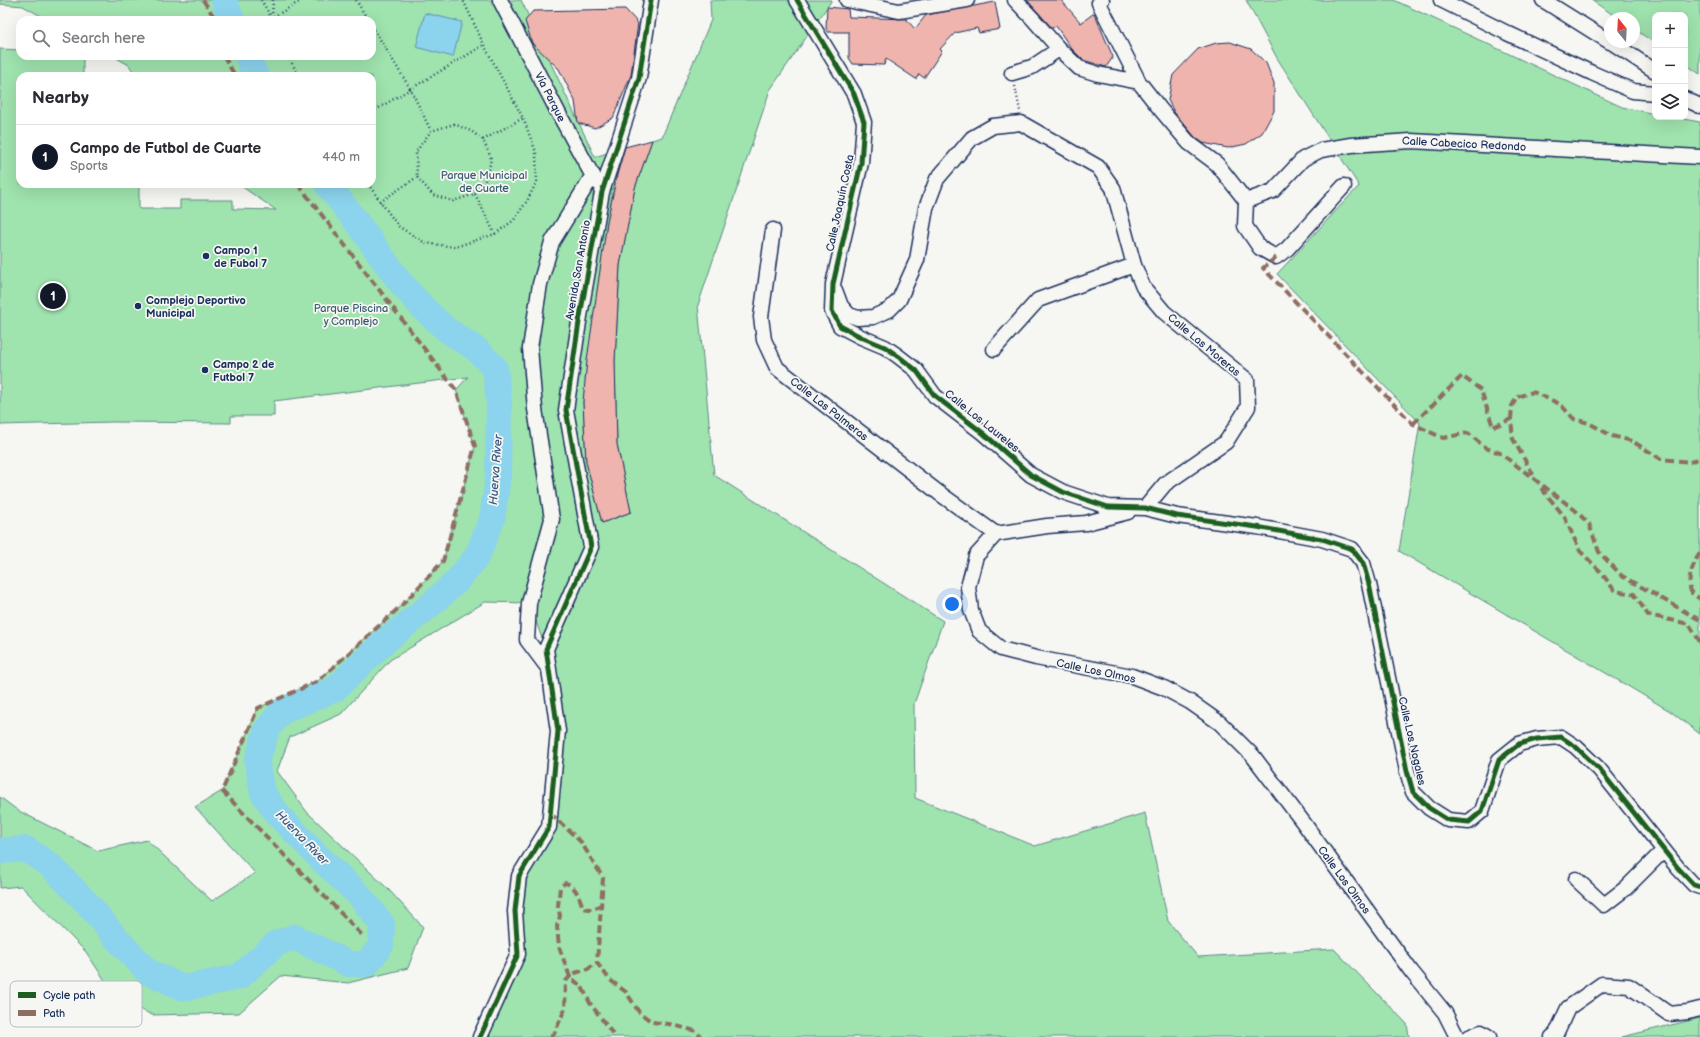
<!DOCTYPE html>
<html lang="en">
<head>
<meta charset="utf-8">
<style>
  body { margin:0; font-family:"Balsamiq Sans",sans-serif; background:#f2f2f3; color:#2b2b33 }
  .controls { position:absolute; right:12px; top:12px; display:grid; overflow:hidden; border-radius:8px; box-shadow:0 4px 16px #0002 }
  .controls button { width:36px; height:36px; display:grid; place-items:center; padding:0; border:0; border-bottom:1px solid #e1e1e2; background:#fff; color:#2b2b33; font:20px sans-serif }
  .compass { position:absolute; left:1604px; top:12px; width:36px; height:36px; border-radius:50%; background:#fff; box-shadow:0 4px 16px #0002; rotate:342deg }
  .you { position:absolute; left:952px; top:604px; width:14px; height:14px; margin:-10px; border:3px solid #fff; border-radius:50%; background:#1a73e8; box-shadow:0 0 0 6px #1a73e833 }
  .badge { display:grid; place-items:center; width:26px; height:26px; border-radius:50%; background:#111827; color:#fff; font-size:13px; font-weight:700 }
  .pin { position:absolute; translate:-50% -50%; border:2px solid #fff; box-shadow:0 1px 4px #0006 }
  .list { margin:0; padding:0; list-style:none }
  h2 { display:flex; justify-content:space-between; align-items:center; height:52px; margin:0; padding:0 16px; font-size:17px }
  h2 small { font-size:13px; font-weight:400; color:#7c7c81 }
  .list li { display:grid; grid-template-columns:26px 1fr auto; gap:12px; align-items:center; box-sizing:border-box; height:64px; padding:0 16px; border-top:1px solid #e1e1e2 }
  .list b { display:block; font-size:15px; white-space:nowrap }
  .list p { margin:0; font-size:13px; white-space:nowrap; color:#7c7c81 }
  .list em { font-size:13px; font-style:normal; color:#7c7c81 }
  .icon { flex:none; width:22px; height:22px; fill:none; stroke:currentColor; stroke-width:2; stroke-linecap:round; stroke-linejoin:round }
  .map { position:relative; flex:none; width:1700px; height:1037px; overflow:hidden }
  .search { position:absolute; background:#fff; box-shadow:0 4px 16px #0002; left:16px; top:16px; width:360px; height:44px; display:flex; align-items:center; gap:10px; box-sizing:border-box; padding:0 14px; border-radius:12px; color:#7c7c81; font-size:15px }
  .panel { position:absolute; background:#fff; box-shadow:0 4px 16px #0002; left:16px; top:72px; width:360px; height:116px; border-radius:12px }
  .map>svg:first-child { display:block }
  .green { fill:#9fe3ae; stroke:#5d8986 }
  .water { fill:#8cd3ed; stroke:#5f91b4 }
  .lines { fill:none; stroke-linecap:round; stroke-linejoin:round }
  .river { stroke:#8cd3ed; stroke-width:26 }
  .building { fill:#efb4ad; stroke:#1b2f5e }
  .minor-casing { stroke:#1b2f5e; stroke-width:17 }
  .path { stroke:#1b2f5e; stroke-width:2.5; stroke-dasharray:1 3; stroke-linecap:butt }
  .minor { stroke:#f6f6f2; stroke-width:14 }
  .quiet { stroke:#8d6e63; stroke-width:4; stroke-dasharray:8 4; stroke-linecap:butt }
  .cycleway-casing { stroke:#f6f6f2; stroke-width:8 }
  .cycleway { stroke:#1b5e20; stroke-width:5 }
  .poi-dot { fill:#1b2f5e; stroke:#f6f6f2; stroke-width:1.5 }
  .labels { text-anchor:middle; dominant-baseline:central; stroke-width:3.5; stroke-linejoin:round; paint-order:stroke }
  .street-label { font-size:11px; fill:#1b2f5e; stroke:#f6f6f2 }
  .park-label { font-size:11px; fill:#3c5c72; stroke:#f6f6f2 }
  .poi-label { font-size:11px; font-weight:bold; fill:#1b2f5e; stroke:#f6f6f2; text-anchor:start }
  .water-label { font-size:12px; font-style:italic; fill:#375882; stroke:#f6f6f2 }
  .key { fill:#f6f6f2; stroke:#b4bac6; stroke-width:1 }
  .key-label { font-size:11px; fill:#1b2f5e }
</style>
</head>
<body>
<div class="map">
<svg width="1700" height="1037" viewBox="0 0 1700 1037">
  <rect width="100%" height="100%" fill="#f6f6f2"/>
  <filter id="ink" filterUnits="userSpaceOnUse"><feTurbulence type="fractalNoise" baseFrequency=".025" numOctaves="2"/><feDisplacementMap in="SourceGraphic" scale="8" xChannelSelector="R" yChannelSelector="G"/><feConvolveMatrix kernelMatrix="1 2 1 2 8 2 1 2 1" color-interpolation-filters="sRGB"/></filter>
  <g filter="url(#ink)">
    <path class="green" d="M 0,0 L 521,0 L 595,157 L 622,148 L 607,222 L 583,402 L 586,462 L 602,523 L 631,512 L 617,444 L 615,361 L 620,265 L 635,188 L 652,140 L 662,137 L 711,20 L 710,0 L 832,0 L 770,90 L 698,305 L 714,475 L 943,621 L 914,704 L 915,798 L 1035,846 L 1145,813 L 1168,921 L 1198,957 L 1334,949 L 1407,1024 L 1409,1037 L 480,1037 L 518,954 L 519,876 L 549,827 L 558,731 L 546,649 L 529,603 L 485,602 L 390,660 L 341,714 L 290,737 L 277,771 L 307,812 L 388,889 L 423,927 L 408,968 L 348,983 L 281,976 L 239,1013 L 152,1015 L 116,997 L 86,952 L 21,886 L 0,888 L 0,797 L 17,810 L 98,851 L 147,840 L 212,901 L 255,873 L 195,807 L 222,791 L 258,708 L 318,681 L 402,605 L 443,561 L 475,446 L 456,390 L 468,377 L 274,401 L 274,416 L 231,416 L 231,423 L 112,422 L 0,425 L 0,49 L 20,50 L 20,56 L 83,57 L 83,76 L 20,76 L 20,184 L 139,184 L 139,209 L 180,209 L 180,200 L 233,200 L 233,209 L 276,210 L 238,184 L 372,184 L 372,76 L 136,76 L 129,65 L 113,56 L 372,56 L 372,20 L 48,20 L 23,6 L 0,4 Z
      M 1246,0 L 1394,0 L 1622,107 L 1655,114 L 1655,117 L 1672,117 L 1700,122 L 1700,734 L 1670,711 L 1399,551 L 1420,423 L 1277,274 L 1359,186 L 1277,58 Z
      M 1591,0 L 1700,0 L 1700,74 L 1685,64 L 1685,15 L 1655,15 L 1655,43 L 1634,29 L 1634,18 L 1618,18 Z
      M 1700,1018 L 1700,1037 L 1622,1037 Z"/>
    <path class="water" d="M 425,13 L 462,22 L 453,57 L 416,47 Z"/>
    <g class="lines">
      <path class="river" d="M 224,0 L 232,20
        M 247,56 L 256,76
        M 0,851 L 26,849 L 51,866 L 87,903 L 116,938 L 148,972 L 184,988 L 239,977 L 277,943 L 294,937 L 349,964 L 367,964 L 381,945 L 382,924 L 359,895 L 319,857 L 278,815 L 263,793 L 257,761 L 267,729 L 282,711 L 335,689 L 384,642 L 428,607 L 456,582 L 477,556 L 492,519 L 498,476 L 499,402 L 495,368 L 476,349 L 447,330 L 424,309 L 400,282 L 359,225 L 327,184"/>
    </g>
    <path class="building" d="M 1027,0 L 1061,0 L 1081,23 L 1094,13 L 1113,57 L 1106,67 L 1083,60 L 1071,48 L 1056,26 L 1052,28 Z
      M 995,2 L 1000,29 L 979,33 L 977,28 L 955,33 L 940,49 L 942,51 L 924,78 L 919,74 L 916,79 L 886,59 L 884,65 L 853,64 L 849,58 L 849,32 L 828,32 L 826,28 L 827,7 L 848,9 L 849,17 L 906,19 L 915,29 L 926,15 Z
      M 625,9 L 638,23 L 631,75 L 613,118 L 595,128 L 578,123 L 575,101 L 559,69 L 532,43 L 525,21 L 533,11 Z
      M 1230,42 L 1251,49 L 1266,63 L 1274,83 L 1274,111 L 1262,133 L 1246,144 L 1228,148 L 1203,143 L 1195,137 L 1174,112 L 1168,100 L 1173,75 L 1198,49 L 1216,43 Z
      M 652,140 L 635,188 L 620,265 L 615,361 L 617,444 L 631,512 L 602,523 L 586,462 L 583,402 L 587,360 L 607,222 L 617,175 L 625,147 Z"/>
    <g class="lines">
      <g class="minor-casing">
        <path id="minor" d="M 500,0 L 560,116 L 596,182
          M 797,0 L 854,94 L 864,122 L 861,163 L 833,284 L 832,311 L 840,326 L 861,337 L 885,347 L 898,356 L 916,370 L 935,396 L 983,433 L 1031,475 L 1063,492 L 1108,507 L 1145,508 L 1177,516 L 1257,527 L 1322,539 L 1352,549 L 1363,563 L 1369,584 L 1407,771 L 1413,792 L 1429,808 L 1448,820 L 1469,822 L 1482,811 L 1499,760 L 1519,744 L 1537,739 L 1561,737 L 1576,747 L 1599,769 L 1678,868 L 1694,885 L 1700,887
          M 847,0 L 899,11 L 967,0
          M 1015,0 L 1033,19 L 1059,49 L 1079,68 L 1098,74 L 1139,82
          M 1102,0 L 1099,3 L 1139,82 L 1161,110 L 1189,143 L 1217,164 L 1246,201
          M 1441,0 L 1507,33 L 1592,73 L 1633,91 L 1655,93
          M 1543,0 L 1610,42
          M 1611,42 L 1655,71
          M 1012,73 L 1032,67 L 1059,49
          M 1685,99 L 1700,106
          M 1246,201 L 1273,191 L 1303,159 L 1321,150 L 1351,145 L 1411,141 L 1700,157
          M 1246,201 L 1245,226 L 1260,248 L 1276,257 L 1287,249 L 1344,186
          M 773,230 L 761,317 L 764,340 L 777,368 L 939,493 L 996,534
          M 835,290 L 841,306 L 849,315 L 858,318 L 873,317 L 889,310 L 899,300 L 917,260 L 926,208 L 937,179 L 972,138 L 993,126 L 1021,123 L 1098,167 L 1113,188 L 1134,265 L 1143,287 L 1164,312 L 1247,380 L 1248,407 L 1226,442 L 1165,484 L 1145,508
          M 994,349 L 1038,300 L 1134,265
          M 1128,512 L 1086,523 L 1047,526 L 996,534 L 976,556 L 968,587 L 971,610 L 979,631 L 1001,649 L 1036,658 L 1132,676 L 1164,688 L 1190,702 L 1220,723 L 1253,756 L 1303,822 L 1411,971 L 1445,1013 L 1457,1037
          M 548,668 L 527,640 L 529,603 L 552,519 L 535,409 L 530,348 L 540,284 L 552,242 L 593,175
          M 1576,879 L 1604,905 L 1626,888 L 1663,851
          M 480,1037 L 518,954 L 515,911 L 519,876 L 549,827 L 558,731 L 546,649 L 591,547 L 566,410 L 579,322 L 602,192 L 639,78 L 651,0
          M 1469,1037 L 1481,1032 L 1489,1037
          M 1552,1037 L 1556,1034 L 1568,1008 L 1602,984 L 1629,986 L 1669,1014 L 1688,1012 L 1700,1009"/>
      </g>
      <path class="path" d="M 261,0 L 273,20
        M 273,0 L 272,18 L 302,0
        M 356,0 L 368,20
        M 372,26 L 411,90 L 431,131
        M 288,56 L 299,76
        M 1015,86 L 1020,111
        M 372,112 L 484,45
        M 454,124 L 471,131 L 483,140 L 491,158 L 488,176 L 475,194 L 453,201 L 433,195 L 417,177 L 416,152 L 431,131 Z
        M 483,140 L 523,118
        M 368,184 L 398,226 L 425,243 L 455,247 L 495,234 L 514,220 L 527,201 L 537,181 L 536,152 L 523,118 L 484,45 L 463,0
        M 475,194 L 495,234
        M 380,202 L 417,177"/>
      <use href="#minor" class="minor"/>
      <path class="quiet" d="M 203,0 L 216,20
        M 224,56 L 235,76
        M 298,184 L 456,390 L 475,446 L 443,561 L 402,605 L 318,681 L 258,708 L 222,791 L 363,936
        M 1276,257 L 1263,268 L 1413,424 L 1443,438 L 1468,433 L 1486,448 L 1500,453 L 1575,510 L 1589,524 L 1599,552 L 1622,576 L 1700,620
        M 1511,419 L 1512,406 L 1517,397 L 1533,392 L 1560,404 L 1574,419 L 1589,423 L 1612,436 L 1632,441 L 1661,459 L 1690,462 L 1700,458
        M 1413,424 L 1462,376 L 1481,390 L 1493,427 L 1511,419 L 1513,439 L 1535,478
        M 1541,488 L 1564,516 L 1580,551 L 1600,571 L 1615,591 L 1634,594 L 1648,615 L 1689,624 L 1700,642
        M 1700,553 C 1694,561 1685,583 1692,593 C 1694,595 1698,597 1700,599
        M 550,813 L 581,842 L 603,878 L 597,963 L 610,980 L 626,992 L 639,1012 L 652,1022 L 669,1024 L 696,1031 L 701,1037
        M 602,904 C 596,909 592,910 583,908 C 580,899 576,885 565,883 L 560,887 L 558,906 L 560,916 L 557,926 L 559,947 L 570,977 L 582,987 L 590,1003 L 615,1037
        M 550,1037 L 554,1034 L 565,1009 L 566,981 L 572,974 L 588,969 L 597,963"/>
      <g class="cycleway-casing">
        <path id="cycleway" d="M 797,0 L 854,94 L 864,122 L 861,163 L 833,284 L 832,311 L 840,326 L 861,337 L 885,347 L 898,356 L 916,370 L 935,396 L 983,433 L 1031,475 L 1063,492 L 1108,507 L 1145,508 L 1177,516 L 1257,527 L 1322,539 L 1352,549 L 1363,563 L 1369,584 L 1407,771 L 1413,792 L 1429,808 L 1448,820 L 1469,822 L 1482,811 L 1499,760 L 1519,744 L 1537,739 L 1561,737 L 1576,747 L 1599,769 L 1678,868 L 1694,885 L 1700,887
          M 480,1037 L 518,954 L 515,911 L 519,876 L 549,827 L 558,731 L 546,649 L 591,547 L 566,410 L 579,322 L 602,192 L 639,78 L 651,0"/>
      </g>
      <use href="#cycleway" class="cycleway"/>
    </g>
  </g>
  <g class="poi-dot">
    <circle cx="206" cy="256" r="4"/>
    <circle cx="138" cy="306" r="4"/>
    <circle cx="205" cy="370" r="4"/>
  </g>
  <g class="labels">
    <g class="street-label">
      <text transform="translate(550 97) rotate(63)">Vía Parque</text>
      <text transform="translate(1464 144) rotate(3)">Calle Cabecico Redondo</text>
      <text transform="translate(840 203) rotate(-78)">Calle Joaquín Costa</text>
      <text transform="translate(578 270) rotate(-80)">Avenida San Antonio</text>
      <text transform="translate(1204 345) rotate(40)">Calle Las Moreras</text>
      <text transform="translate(829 409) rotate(38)">Calle Las Palmeras</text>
      <text transform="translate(982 421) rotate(39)">Calle Los Laureles</text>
      <text transform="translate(1096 671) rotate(12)">Calle Los Olmos</text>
      <text transform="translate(1412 741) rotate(77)">Calle Los Nogales</text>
      <text transform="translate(1344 880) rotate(54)">Calle Los Olmos</text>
    </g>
    <g class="park-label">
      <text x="484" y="175">Parque Municipal<tspan x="484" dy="13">de Cuarte</tspan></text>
      <text x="351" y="308">Parque Piscina<tspan x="351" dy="13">y Complejo</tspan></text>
    </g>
    <g class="poi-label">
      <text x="214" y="250">Campo 1<tspan x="214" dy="13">de Fubol 7</tspan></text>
      <text x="146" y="300">Complejo Deportivo<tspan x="146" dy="13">Municipal</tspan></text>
      <text x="213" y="364">Campo 2 de<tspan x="213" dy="13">Futbol 7</tspan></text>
    </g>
    <g class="water-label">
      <text transform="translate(496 470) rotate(-86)">Huerva River</text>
      <text transform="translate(302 838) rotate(46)">Huerva River</text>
    </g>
  </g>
  <rect x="10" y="981" width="132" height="46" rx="6" class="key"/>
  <rect x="18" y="992" width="18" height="6" fill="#1b5e20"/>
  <rect x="18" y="1010" width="18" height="6" fill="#8d6e63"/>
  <g class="key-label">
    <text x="43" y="999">Cycle path</text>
    <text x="43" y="1017">Path</text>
  </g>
</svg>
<div class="controls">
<button>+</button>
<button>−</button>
<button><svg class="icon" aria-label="layers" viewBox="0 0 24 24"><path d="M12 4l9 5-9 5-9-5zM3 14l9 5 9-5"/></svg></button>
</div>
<svg class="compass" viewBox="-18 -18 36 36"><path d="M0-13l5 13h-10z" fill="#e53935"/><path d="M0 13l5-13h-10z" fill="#7c7c81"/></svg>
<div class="you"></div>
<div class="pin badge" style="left:53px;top:296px">1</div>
<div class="search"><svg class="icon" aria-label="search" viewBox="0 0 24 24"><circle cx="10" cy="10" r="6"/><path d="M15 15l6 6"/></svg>Search here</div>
<section class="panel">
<h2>Nearby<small></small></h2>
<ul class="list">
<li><span class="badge">1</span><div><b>Campo de Futbol de Cuarte</b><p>Sports</p></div><em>440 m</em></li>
</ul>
</section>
</div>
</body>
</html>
